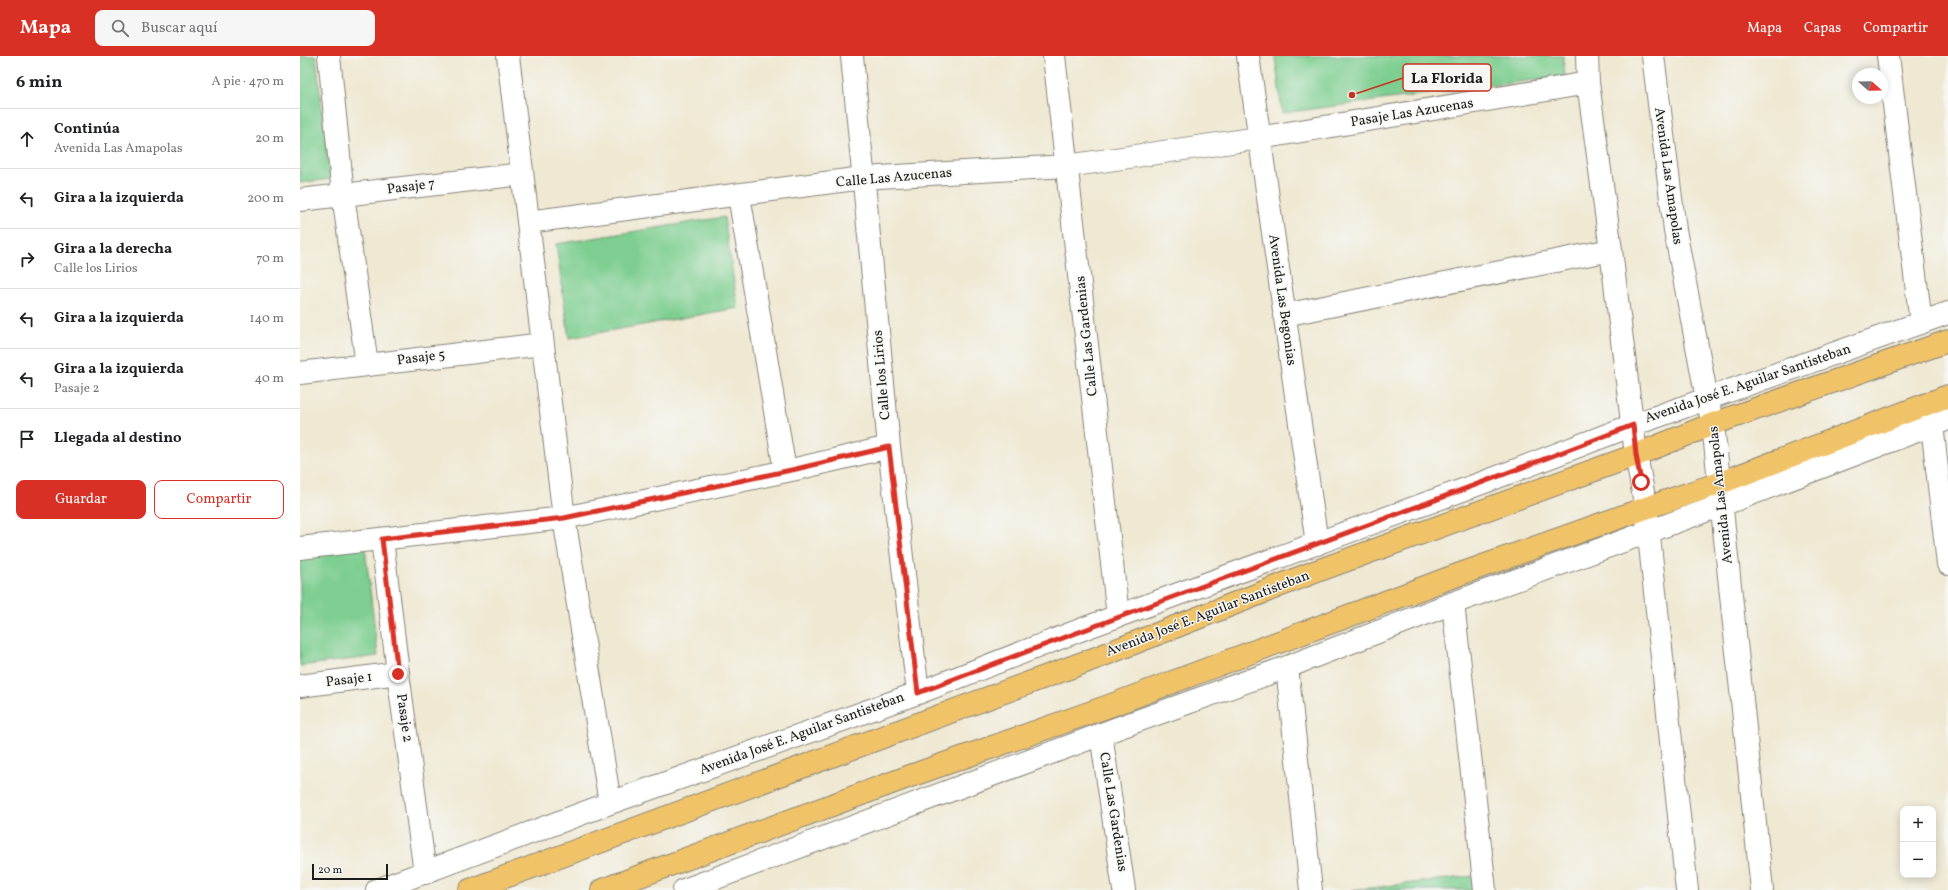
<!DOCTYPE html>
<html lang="es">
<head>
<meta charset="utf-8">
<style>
  body { margin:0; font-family:Vollkorn,serif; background:#f6f6f6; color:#202124 }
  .controls { position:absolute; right:12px; bottom:12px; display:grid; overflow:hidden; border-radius:8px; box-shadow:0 2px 10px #0003 }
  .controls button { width:36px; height:36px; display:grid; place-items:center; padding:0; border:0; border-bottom:1px solid #e0e0e0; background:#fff; color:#202124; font:20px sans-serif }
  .compass { position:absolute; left:1552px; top:12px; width:36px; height:36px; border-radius:50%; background:#fff; box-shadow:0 2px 10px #0003; rotate:110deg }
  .scale { position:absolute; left:12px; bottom:10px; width:76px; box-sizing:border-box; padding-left:4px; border:2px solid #1c1c1c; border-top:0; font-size:11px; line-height:14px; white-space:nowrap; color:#1c1c1c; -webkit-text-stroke:3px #f6f6f2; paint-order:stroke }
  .stop { position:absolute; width:12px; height:12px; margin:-9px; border:3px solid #d93025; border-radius:50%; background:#fff }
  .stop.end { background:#d93025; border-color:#fff; box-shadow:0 1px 4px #0008 }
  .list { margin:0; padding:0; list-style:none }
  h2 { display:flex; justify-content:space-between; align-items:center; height:52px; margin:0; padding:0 16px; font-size:17px }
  h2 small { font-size:13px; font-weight:400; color:#757577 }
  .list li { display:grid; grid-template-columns:26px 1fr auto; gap:12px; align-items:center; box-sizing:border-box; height:60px; padding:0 16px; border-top:1px solid #e0e0e0 }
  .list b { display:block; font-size:15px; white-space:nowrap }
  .list p { margin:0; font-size:13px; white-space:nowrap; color:#757577 }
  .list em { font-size:13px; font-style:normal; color:#757577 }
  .actions { display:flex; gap:8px; padding:12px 16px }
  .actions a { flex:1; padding:9px 0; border:1px solid #d93025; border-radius:8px; text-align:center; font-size:14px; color:#d93025 }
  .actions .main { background:#d93025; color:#fff }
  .icon { flex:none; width:22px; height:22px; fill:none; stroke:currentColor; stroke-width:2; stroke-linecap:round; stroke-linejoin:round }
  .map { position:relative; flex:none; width:1648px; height:834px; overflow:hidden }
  header { display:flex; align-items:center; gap:24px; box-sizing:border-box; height:56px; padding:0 20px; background:#d93025; color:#fff }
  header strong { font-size:19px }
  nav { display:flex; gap:22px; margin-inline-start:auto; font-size:14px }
  .search { width:280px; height:36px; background:#f6f6f6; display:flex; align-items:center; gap:10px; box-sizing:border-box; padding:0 14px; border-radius:8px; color:#757577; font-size:15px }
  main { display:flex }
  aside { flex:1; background:#fff }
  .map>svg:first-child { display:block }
  .park { fill:#7dce90; stroke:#4c7556 }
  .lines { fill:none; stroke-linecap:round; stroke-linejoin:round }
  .minor-casing { stroke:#868277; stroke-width:24 }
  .major-casing { stroke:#868277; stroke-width:24 }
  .minor { stroke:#fff; stroke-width:22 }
  .major { stroke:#f1c369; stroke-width:22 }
  .route { stroke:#d93025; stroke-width:5 }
  .labels { text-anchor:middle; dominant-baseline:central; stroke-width:3; stroke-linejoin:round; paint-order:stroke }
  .street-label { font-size:14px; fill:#1c1c1c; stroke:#f6f6f2 }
  .leader { fill:none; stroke:#c8321e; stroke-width:1.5 }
  .callout-dot { fill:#c8321e; stroke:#f6f6f2; stroke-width:1.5 }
  .callout { fill:#f6f6f2; stroke:#c8321e; stroke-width:1.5 }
  .callout-label { font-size:15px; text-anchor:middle; font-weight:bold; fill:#1c1c1c }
</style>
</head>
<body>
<header>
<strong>Mapa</strong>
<div class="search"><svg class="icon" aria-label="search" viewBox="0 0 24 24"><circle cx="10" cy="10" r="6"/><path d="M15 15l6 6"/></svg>Buscar aquí</div>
<nav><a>Mapa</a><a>Capas</a><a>Compartir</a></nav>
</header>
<main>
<aside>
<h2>6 min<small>A pie · 470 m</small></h2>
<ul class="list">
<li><svg class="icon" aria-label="ahead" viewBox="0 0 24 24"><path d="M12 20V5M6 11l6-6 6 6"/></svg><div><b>Continúa</b><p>Avenida Las Amapolas</p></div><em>20 m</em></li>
<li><svg class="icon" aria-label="left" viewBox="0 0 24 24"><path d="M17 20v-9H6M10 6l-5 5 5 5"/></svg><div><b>Gira a la izquierda</b></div><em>200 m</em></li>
<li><svg class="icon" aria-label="right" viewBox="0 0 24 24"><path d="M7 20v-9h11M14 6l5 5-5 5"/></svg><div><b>Gira a la derecha</b><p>Calle los Lirios</p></div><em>70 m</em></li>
<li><svg class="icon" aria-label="left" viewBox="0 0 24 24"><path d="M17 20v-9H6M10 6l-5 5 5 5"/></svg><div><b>Gira a la izquierda</b></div><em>140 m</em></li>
<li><svg class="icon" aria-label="left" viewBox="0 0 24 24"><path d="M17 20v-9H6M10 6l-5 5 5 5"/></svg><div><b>Gira a la izquierda</b><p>Pasaje 2</p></div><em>40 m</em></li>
<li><svg class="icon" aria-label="arrive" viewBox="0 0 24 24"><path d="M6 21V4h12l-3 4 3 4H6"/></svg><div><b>Llegada al destino</b></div></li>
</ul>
<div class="actions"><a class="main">Guardar</a><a>Compartir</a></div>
</aside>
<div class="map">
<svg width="1648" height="834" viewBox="0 0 1648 834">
  <rect width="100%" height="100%" fill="#f6f6f2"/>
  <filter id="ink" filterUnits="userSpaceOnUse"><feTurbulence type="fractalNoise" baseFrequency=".025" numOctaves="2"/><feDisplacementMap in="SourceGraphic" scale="8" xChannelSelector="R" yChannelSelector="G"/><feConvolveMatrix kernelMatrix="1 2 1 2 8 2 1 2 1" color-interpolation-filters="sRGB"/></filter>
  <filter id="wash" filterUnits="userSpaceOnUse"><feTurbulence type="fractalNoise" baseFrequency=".012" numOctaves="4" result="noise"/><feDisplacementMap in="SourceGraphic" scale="16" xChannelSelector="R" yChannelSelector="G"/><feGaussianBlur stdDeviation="0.9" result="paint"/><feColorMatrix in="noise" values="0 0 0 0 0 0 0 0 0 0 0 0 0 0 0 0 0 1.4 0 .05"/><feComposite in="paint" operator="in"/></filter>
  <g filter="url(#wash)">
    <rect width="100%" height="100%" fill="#efe8d2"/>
    <path class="park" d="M 0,0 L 16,0 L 30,123 L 0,127 Z
      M 975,0 L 1263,0 L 1265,20 L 982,57 Z
      M 424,161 L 438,252 L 269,282 L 256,188 Z
      M 65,492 L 78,600 L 0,610 L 0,500 Z
      M 1173,820 L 1175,834 L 1052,834 Z"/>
  </g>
  <g filter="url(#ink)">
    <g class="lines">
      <g class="minor-casing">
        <path id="minor" d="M 29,0 L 43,139 L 67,309
          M 208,0 L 264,462 L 310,747
          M 552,0 L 589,391 L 618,637
          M 754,0 L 818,560
          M 948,0 L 1017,488
          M 1287,0 L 1288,27 L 1311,194 L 1336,399 L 1346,452 L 1387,834
          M 1353,0 L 1375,174 L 1407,343 L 1413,368 L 1462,834
          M 1588,0 L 1621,267
          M 439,139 L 485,415
          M 0,144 L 222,118
          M 228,166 L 563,122 L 767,110 L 959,82 L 1288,27
          M 984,259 L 1311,194
          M 0,317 L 243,288
          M 1632,369 L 1648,508
          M 82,483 L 98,617 L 125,817
          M 0,492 L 264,462 L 496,413 L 589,391
          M 1153,547 L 1185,834
          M 987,611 L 1011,834
          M 0,630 L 98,617
          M 801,678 L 824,834
          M 77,834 L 310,747 L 618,637 L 788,571 L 1190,424 L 1333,369 L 1648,257
          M 384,834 L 815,673 L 987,611 L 1153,547 L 1422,449 L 1648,363"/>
      </g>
      <g class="major-casing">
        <path id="major" d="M 170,834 L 796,602 L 1017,515 L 1336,399 L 1413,368 L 1648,285
          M 302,834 L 613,719 L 809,650 L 1149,522 L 1346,452 L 1420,427 L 1648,340"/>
      </g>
      <use href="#minor" class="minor"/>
      <use href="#major" class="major"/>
    </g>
  </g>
  <g class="lines" filter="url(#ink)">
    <path class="route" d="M 98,618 L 82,483 L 264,462 L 496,413 L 589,391 L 618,637 C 856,545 1096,461 1333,369 L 1336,399 L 1341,426"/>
  </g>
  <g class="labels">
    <g class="street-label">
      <text transform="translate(1112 57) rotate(-9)">Pasaje Las Azucenas</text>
      <text transform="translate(1368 120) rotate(82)">Avenida Las Amapolas</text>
      <text transform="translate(594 122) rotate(-5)">Calle Las Azucenas</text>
      <text transform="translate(111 131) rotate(-7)">Pasaje 7</text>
      <text transform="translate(982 244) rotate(82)">Avenida Las Begonias</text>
      <text transform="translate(787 280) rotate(-96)">Calle Las Gardenias</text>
      <text transform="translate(121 302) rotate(-7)">Pasaje 5</text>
      <text transform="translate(582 319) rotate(-95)">Calle los Lirios</text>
      <text transform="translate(1448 328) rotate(-19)">Avenida José E. Aguilar Santisteban</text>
      <text transform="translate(1421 439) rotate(-96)">Avenida Las Amapolas</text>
      <text transform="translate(908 558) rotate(-21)">Avenida José E. Aguilar Santisteban</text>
      <text transform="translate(49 624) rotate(-7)">Pasaje 1</text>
      <text transform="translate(104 662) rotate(82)">Pasaje 2</text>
      <text transform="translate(502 678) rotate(-20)">Avenida José E. Aguilar Santisteban</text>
      <text transform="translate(813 756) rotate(81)">Calle Las Gardenias</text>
    </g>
  </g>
  <path class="leader" d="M1052 39L1103 22"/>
  <circle class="callout-dot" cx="1052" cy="39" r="4"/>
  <rect class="callout" x="1103" y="8" width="88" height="27" rx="4"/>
  <g class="callout-label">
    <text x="1147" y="27">La Florida</text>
  </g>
</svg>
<div class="controls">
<button>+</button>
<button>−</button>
</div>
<svg class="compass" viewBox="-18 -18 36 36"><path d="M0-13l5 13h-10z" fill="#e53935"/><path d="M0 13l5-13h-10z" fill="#757577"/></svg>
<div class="scale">20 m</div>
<div class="stop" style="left:1341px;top:426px"></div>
<div class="stop end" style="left:98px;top:618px"></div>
</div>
</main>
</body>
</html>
